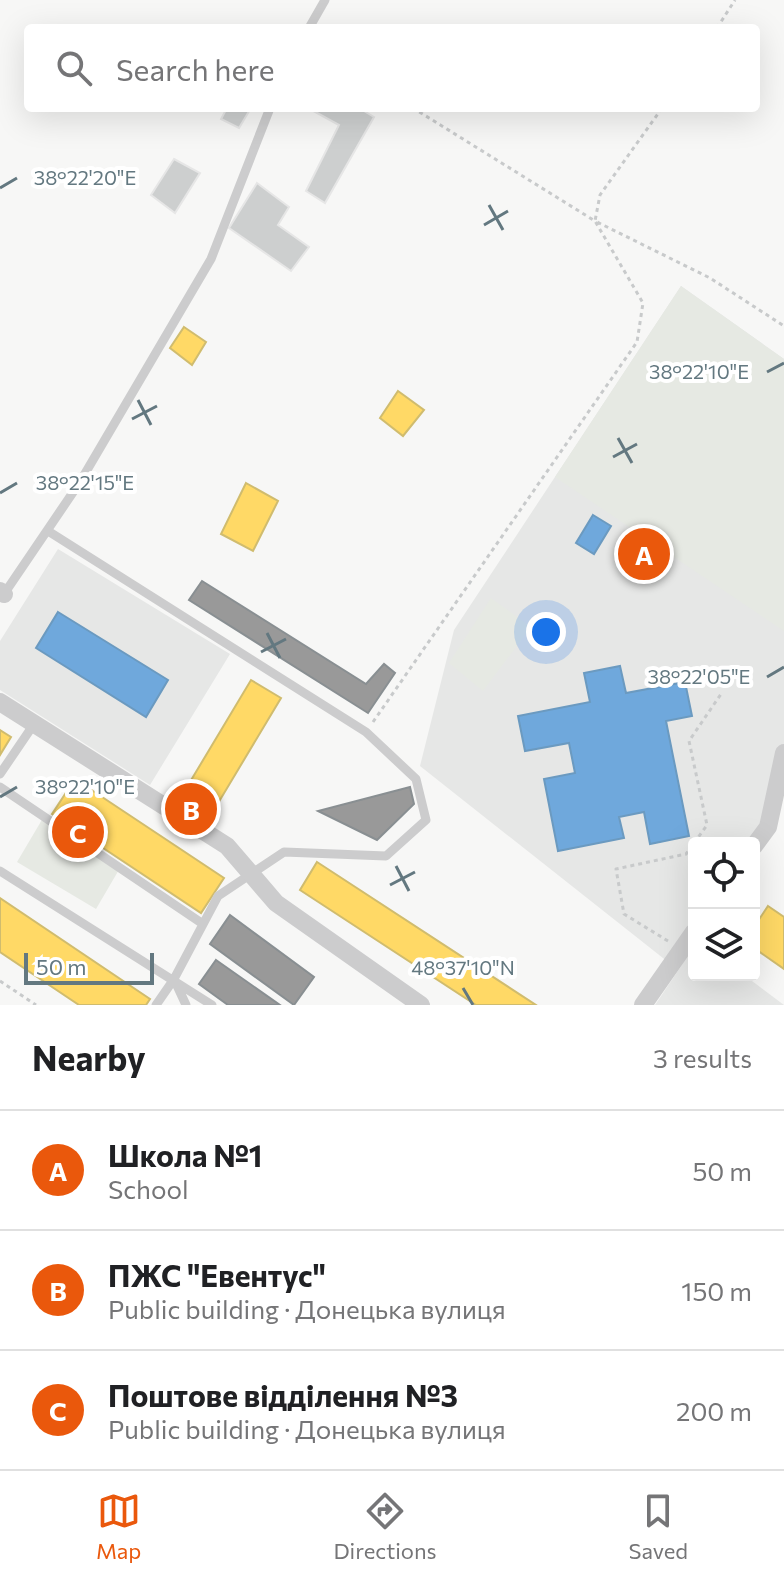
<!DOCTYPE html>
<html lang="en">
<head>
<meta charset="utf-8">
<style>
  body { margin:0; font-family:Commissioner,sans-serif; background:#f6f6f6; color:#202124 }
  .controls { position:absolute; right:24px; bottom:24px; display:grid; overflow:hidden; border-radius:8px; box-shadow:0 8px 32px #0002 }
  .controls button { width:72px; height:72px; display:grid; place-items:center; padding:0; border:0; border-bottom:2px solid #e0e0e0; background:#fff; color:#202124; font:40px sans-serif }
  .scale { position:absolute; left:24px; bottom:20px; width:130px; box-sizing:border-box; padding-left:8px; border:4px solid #637880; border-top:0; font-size:22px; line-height:28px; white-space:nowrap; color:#637880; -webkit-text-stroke:6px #fff; paint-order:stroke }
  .you { position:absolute; left:546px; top:632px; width:28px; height:28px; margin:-20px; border:6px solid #fff; border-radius:50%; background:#1a73e8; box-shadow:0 0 0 12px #1a73e833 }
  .badge { display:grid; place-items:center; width:52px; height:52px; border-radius:50%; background:#ea580c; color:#fff; font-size:26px; font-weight:700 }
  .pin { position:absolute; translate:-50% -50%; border:4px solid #fff; box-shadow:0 2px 8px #0006 }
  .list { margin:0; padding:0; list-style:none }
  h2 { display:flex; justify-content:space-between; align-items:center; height:104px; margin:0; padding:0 32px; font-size:34px }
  h2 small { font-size:26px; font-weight:400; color:#757577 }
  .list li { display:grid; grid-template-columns:52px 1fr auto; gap:24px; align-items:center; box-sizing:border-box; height:120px; padding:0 32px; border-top:2px solid #e0e0e0 }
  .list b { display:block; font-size:30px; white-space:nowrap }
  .list p { margin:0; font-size:26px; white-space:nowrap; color:#757577 }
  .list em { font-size:26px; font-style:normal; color:#757577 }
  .icon { flex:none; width:44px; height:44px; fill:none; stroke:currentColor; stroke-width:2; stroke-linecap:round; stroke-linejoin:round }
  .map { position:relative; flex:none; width:784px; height:1005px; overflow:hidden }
  .search { position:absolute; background:#fff; box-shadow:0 8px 32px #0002; left:24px; right:24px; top:24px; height:88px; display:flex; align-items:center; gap:20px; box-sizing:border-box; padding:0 28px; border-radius:8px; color:#757577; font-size:30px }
  .sheet { height:464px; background:#fff }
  nav { display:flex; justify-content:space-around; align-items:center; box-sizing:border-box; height:112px; border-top:2px solid #e0e0e0; background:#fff; font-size:22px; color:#757577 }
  nav a { display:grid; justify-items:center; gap:4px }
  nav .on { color:#ea580c }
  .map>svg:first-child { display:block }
  .built { fill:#e6e7e6 }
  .green { fill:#e6e9e3 }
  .homes { fill:#ffd966; stroke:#d0bc6e; stroke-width:2 }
  .schools { fill:#6fa8dc; stroke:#6b9ac0; stroke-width:2 }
  .industry { fill:#999; stroke:#898f92; stroke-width:2 }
  .building { fill:#cdcfcf; stroke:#e6e6e6; stroke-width:2 }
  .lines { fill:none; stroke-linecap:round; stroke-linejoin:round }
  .path { stroke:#c8cacb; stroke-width:3; stroke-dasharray:4 4; stroke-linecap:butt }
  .lane { stroke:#cccccd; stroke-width:9 }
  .street { stroke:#cccccd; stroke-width:18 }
  .ticks { fill:none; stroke:#637880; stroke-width:3 }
  .ticks-label { font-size:20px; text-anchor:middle; fill:#637880; stroke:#fff; stroke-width:8; stroke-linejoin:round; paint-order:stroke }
</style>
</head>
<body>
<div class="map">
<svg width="784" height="1005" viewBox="0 0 784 1005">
  <rect width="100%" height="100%" fill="#f7f7f6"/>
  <path class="built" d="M 681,286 L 784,359 L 784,744 L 764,823 L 750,843 L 694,843 L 694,924 L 668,962 L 420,766 L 454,630 Z
    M 58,549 L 230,654 L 150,785 L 0,690 L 0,641 Z
    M 694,947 L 694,975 L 744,975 L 784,1005 L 655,1005 Z"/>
  <path class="green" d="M 681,286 L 784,359 L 784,631 L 555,477 Z
    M 491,598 L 531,627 L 483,691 L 449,663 Z
    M 43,818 L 120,868 L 96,909 L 17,862 Z"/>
  <path class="homes" d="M 184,327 L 206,342 L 192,365 L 170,348 Z
    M 398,391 L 424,410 L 403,436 L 380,418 Z
    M 246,483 L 278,501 L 253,551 L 221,534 Z
    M 251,680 L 281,698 L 208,820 L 178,802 Z
    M 0,730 L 11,737 L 0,755 Z
    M 75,779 L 224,878 L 201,913 L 52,814 Z
    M 317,862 L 536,1005 L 476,1005 L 300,890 Z
    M 0,898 L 150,999 L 146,1005 L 79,1005 L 0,952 Z
    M 768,906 L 784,917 L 784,969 L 754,948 L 754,927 Z"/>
  <path class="schools" d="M 593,515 L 611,526 L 594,554 L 576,543 Z
    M 58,612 L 168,680 L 146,717 L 36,648 Z
    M 620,666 L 626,693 L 685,682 L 692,716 L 666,721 L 689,836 L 650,844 L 644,812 L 619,817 L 624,838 L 558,851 L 544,779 L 575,773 L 569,743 L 525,751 L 518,716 L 590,702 L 584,673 Z"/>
  <path class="industry" d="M 202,581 L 366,684 L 384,664 L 395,673 L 368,713 L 189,600 Z
    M 410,787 L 414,804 L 377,840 L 318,811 Z
    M 230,915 L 314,977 L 294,1005 L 210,944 Z
    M 216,960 L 280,1005 L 228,1005 L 199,984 Z"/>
  <path class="building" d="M 227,108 L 251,108 L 239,128 L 221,119 Z
    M 308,108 L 359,108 L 374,117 L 325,203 L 306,191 L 339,125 Z
    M 174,159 L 200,173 L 175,213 L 151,195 Z
    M 257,183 L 289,207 L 278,225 L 309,247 L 291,271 L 229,228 Z"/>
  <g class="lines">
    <path class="path" d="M 717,28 L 735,0
      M 662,108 L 600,195 L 595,221 L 710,278 L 784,326
      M 373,722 L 637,342 L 643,303 L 595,221 L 413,108
      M 694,843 L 707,825 L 689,741 L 721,694
      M 668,941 L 624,914 L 616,869 L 686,854 L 694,843
      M 0,981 L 36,1005"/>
    <path class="lane" d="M 309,28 L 325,0
      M 48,531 L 366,732 L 416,779 L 426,820 L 386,856 L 284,852 L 218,896 L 174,979 L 186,1005
      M 4,594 L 80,482 L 211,259 L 270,108
      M 0,774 L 34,724
      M 0,787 L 203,924
      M 0,871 L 212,1005
      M 156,1005 L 174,979"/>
    <path class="street" d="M 0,591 L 4,594
      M 0,702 L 227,846 L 276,903 L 421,1005
      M 754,846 L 768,827 L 784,753
      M 643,1005 L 694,932"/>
  </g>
  <path class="ticks" d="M 0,188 L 17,178M 489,205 L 503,230M 484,225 L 508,211M 767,372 L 784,363M 138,400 L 151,425M 132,419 L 157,406M 618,438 L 632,463M 613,457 L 637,444M 0,493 L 17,483M 267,633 L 280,658M 261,652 L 286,639M 767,677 L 784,667M 0,797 L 17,787M 396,866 L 409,891M 390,885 L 415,872M 463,988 L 473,1005"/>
  <g class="ticks-label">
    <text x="85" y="185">38°22'20"E</text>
    <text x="699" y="379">38°22'10"E</text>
    <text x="85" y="490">38°22'15"E</text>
    <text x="699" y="684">38°22'05"E</text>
    <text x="85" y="794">38°22'10"E</text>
    <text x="463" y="975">48°37'10"N</text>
  </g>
</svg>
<div class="controls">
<button><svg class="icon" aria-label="locate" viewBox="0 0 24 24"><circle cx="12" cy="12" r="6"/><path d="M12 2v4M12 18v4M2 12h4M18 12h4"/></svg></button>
<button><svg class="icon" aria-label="layers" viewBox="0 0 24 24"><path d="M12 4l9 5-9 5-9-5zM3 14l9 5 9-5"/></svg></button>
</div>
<div class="scale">50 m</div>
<div class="you"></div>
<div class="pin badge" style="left:644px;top:554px">A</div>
<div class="pin badge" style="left:191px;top:809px">B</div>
<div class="pin badge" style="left:78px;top:832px">C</div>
<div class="search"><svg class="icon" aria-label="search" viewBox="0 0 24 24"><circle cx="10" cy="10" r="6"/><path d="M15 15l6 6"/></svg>Search here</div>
</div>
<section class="sheet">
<h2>Nearby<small>3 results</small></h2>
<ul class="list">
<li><span class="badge">A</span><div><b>Школа №1</b><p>School</p></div><em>50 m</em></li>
<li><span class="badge">B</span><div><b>ПЖС &quot;Евентус&quot;</b><p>Public building · Донецька вулиця</p></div><em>150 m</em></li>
<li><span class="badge">C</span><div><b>Поштове відділення №3</b><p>Public building · Донецька вулиця</p></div><em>200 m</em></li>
</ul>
</section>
<nav>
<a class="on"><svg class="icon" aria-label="map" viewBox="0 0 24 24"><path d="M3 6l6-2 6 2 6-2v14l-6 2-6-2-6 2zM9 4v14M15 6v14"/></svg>Map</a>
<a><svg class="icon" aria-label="directions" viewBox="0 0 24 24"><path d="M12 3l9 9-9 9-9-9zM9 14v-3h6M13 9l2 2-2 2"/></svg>Directions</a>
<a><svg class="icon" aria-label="saved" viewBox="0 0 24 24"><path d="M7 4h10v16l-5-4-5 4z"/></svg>Saved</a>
</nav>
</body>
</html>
